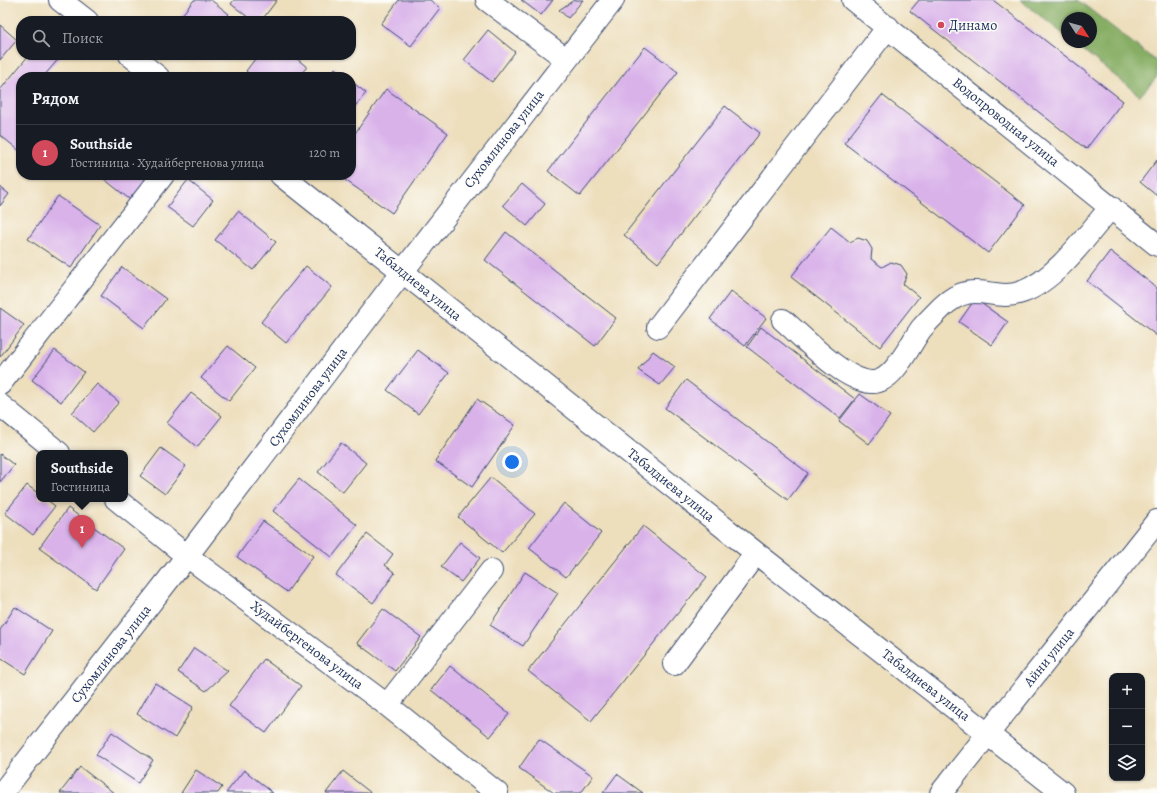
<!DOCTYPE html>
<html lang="ru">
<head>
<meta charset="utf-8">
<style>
  body { margin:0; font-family:Alegreya,serif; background:#20242c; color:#f1f3f6 }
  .controls { position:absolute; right:12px; bottom:12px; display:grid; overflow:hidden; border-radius:8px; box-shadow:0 1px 3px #0004 }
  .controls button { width:36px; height:36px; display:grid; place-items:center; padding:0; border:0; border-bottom:1px solid #363941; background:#171b24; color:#f1f3f6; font:20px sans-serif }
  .compass { position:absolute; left:1061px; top:12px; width:36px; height:36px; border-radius:50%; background:#171b24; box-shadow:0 1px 3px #0004; rotate:126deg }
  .you { position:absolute; left:512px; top:462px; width:14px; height:14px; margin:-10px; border:3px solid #fff; border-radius:50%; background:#1a73e8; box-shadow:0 0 0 6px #1a73e833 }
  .badge { display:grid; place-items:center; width:26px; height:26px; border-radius:50%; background:#d1495b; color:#fff; font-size:13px; font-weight:700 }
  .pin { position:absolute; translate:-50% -33px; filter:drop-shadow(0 1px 2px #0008) }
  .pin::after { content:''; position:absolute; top:21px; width:14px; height:12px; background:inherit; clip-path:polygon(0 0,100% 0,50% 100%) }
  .popup { position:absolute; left:36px; top:450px; width:92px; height:52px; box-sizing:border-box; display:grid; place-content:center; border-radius:8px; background:#171b24; filter:drop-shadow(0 1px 3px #0005); font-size:13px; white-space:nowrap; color:#9ea1a6 }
  .popup b { font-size:15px; color:#f1f3f6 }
  .popup::after { content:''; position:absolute; left:50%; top:100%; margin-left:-8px; border:8px solid transparent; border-top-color:#171b24 }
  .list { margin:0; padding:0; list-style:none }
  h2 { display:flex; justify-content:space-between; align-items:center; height:52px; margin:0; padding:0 16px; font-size:17px }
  h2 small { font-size:13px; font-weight:400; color:#9ea1a6 }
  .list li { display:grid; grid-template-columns:26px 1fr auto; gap:12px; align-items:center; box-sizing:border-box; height:56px; padding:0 16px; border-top:1px solid #363941 }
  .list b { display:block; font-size:15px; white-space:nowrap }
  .list p { margin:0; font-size:13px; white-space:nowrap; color:#9ea1a6 }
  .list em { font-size:13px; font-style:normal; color:#9ea1a6 }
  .icon { flex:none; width:22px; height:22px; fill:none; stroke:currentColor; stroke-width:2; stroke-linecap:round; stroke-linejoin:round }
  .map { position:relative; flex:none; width:1157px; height:793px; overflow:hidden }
  .search { position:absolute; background:#171b24; box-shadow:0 1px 3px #0004; left:16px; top:16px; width:340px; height:44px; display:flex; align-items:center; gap:10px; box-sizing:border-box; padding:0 14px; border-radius:16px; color:#9ea1a6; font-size:15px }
  .panel { position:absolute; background:#171b24; box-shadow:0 1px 3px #0004; left:16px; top:72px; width:340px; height:108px; border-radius:16px }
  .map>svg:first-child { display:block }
  .forest { fill:#86ad64; stroke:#506e61 }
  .building { fill:#d9b2ea }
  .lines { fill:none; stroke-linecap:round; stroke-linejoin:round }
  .minor-casing { stroke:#3a496c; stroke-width:24 }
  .minor { stroke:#fff; stroke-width:22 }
  .poi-dot { fill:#d1495b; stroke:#fdfcf7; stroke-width:1.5 }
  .labels { text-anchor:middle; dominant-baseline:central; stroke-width:3; stroke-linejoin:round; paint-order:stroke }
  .poi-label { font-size:14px; fill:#1b2f5e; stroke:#fdfcf7; text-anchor:start }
  .street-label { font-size:14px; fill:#1b2f5e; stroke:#fdfcf7 }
</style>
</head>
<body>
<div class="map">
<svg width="1157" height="793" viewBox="0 0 1157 793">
  <rect width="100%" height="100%" fill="#fdfcf7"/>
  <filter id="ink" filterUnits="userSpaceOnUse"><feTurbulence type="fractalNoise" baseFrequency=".025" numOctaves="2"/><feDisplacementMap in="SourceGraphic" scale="8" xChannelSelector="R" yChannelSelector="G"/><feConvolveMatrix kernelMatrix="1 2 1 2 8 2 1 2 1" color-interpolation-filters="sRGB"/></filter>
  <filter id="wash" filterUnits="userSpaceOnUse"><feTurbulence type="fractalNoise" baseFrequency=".012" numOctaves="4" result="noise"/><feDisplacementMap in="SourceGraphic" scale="16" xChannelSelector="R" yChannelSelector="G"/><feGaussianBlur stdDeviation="0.9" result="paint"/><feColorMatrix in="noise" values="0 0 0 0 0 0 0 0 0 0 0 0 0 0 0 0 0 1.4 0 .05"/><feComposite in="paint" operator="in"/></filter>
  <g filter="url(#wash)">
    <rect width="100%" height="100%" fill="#eddebc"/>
    <path class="forest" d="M 1020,0 L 1078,0 L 1157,62 L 1157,77 L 1140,96 L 1073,42 L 1091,42 L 1091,18 L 1067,18 L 1067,37 Z"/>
    <g id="blocks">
      <path class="building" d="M 194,0 L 211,0 L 229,14 L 223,21 L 177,21 Z
        M 234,0 L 277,0 L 261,21 L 253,21 L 231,4 Z
        M 399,0 L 430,0 L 440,8 L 411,46 L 381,24 Z
        M 521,0 L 553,0 L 541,15 Z
        M 574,0 L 583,0 L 568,18 L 559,10 Z
        M 919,0 L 993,0 L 1123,101 L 1086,149 L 910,11 Z
        M 0,25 L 17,40 L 0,60 Z
        M 488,30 L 515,52 L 492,82 L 464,60 Z
        M 645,47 L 678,72 L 580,196 L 548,171 Z
        M 29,55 L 62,55 L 43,77 L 21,77 L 21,152 L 0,135 L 0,90 Z
        M 258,55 L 292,55 L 307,67 L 298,77 L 253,77 L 246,71 Z
        M 335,68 L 346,77 L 328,77 Z
        M 351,81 L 366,93 L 351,111 Z
        M 386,89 L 448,133 L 392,213 L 338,175 L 351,175 L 351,139 Z
        M 882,95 L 1025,205 L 988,253 L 844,143 Z
        M 725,106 L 760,133 L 658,263 L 624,235 Z
        M 1157,160 L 1157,196 L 1140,182 Z
        M 99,175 L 154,175 L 133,202 Z
        M 188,180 L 213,200 L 193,226 L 167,207 Z
        M 522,184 L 545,204 L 527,226 L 503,205 Z
        M 0,187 L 9,194 L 0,206 Z
        M 58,196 L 100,225 L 71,268 L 28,239 Z
        M 238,211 L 276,242 L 253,270 L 215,240 Z
        M 831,227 L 850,242 L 858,238 L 867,241 L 872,249 L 871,259 L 882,267 L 891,262 L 901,265 L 907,274 L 903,284 L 919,297 L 880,347 L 791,277 Z
        M 506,232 L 616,318 L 595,346 L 485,260 Z
        M 1110,251 L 1157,288 L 1157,336 L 1087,281 Z
        M 306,266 L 332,287 L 286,343 L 261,322 Z
        M 122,267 L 166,299 L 144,328 L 101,296 Z
        M 731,291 L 766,318 L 745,346 L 710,319 Z
        M 975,299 L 1008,322 L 992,345 L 959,322 Z
        M 0,308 L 24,325 L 0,357 Z
        M 761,327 L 855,399 L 840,418 L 747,347 Z
        M 228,346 L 255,368 L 229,401 L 201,378 Z
        M 55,350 L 84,372 L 61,402 L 32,380 Z
        M 418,350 L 449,373 L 418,414 L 387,390 Z
        M 653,351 L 675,367 L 660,385 L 638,370 Z
        M 686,380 L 808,473 L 788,500 L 665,408 Z
        M 97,384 L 119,402 L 93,432 L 72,413 Z
        M 191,393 L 222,416 L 197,447 L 167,423 Z
        M 860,394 L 890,416 L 869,444 L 839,421 Z
        M 477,399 L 515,425 L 472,487 L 435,461 Z
        M 341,443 L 366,463 L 343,492 L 318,472 Z
        M 161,448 L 186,466 L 165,494 L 140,476 Z
        M 0,454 L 14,465 L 0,482 Z
        M 491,477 L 535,514 L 502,553 L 458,517 Z
        M 299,479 L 357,525 L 332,557 L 273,511 Z
        M 27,485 L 39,494 L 39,499 L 46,499 L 55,506 L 33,535 L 5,513 Z
        M 564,503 L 601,533 L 566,577 L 529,548 Z
        M 68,508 L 124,549 L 96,589 L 39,548 Z
        M 263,521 L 313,556 L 287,592 L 237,557 Z
        M 643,526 L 707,577 L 591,721 L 528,671 Z
        M 367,534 L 393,554 L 385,565 L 395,573 L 373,603 L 336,575 Z
        M 460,542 L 480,558 L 461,582 L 441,567 Z
        M 525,572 L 558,593 L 523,646 L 490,625 Z
        M 15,607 L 52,631 L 25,674 L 0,658 L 0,630 Z
        M 383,609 L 421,637 L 395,671 L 357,643 Z
        M 194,648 L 228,671 L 206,691 L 178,672 Z
        M 264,659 L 301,686 L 266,733 L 229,706 Z
        M 450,666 L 509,714 L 490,737 L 431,690 Z
        M 155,683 L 193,707 L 175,738 L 137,714 Z
        M 112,732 L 153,760 L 138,783 L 96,755 Z
        M 539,739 L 593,776 L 581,793 L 554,793 L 519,768 Z
        M 80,767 L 114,793 L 60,793 Z
        M 196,770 L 222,787 L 218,793 L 181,793 Z
        M 244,770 L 273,793 L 226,793 Z
        M 343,771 L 371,793 L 326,793 Z
        M 617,774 L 643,793 L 603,793 Z"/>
    </g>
  </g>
  <g filter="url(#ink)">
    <use href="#blocks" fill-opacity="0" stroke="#3a496c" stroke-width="1"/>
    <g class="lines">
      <g class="minor-casing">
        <path id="minor" d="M 60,0 L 87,21
          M 487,0 L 566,59
          M 853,0 L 1157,245
          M 130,55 L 158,77
          M 281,175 L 756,553 L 1063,793
          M 783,320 C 805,339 843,380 871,382 C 893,384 910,344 921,329 C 927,322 935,314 942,307 C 974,277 992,303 1022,292 C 1056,280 1087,235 1111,207
          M 658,327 L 888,27
          M 0,384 L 163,175
          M 0,405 L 59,453
          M 116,499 L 187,556 L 387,705 L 497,793
          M 674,664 L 756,553
          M 387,705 L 491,571
          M 2,793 L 187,556 L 403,271 L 613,0
          M 941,793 L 1157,521"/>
      </g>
      <use href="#minor" class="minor"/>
    </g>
  </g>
  <circle class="poi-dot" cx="941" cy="25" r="4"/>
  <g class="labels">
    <g class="poi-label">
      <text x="949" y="25">Динамо</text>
    </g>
    <g class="street-label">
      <text transform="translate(1006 122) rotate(39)">Водопроводная улица</text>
      <text transform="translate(504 139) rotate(-52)">Сухомлинова улица</text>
      <text transform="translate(418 284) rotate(39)">Табалдиева улица</text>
      <text transform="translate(308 397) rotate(-53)">Сухомлинова улица</text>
      <text transform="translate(671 485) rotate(39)">Табалдиева улица</text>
      <text transform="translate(307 645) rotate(37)">Худайбергенова улица</text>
      <text transform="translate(111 654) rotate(-52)">Сухомлинова улица</text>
      <text transform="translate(1049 657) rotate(-51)">Айни улица</text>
      <text transform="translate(926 685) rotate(38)">Табалдиева улица</text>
    </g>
  </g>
</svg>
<div class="controls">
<button>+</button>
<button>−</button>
<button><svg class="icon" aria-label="layers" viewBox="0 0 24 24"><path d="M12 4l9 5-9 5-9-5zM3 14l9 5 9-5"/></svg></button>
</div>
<svg class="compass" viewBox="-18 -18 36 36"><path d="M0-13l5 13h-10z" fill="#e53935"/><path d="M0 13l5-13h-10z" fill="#9ea1a6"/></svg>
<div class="you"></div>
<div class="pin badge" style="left:82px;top:548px">1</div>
<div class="popup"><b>Southside</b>Гостиница</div>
<div class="search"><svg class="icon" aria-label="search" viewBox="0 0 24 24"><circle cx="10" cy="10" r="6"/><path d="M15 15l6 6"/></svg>Поиск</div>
<section class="panel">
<h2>Рядом<small></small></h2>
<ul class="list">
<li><span class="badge">1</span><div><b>Southside</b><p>Гостиница · Худайбергенова улица</p></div><em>120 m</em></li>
</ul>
</section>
</div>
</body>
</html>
